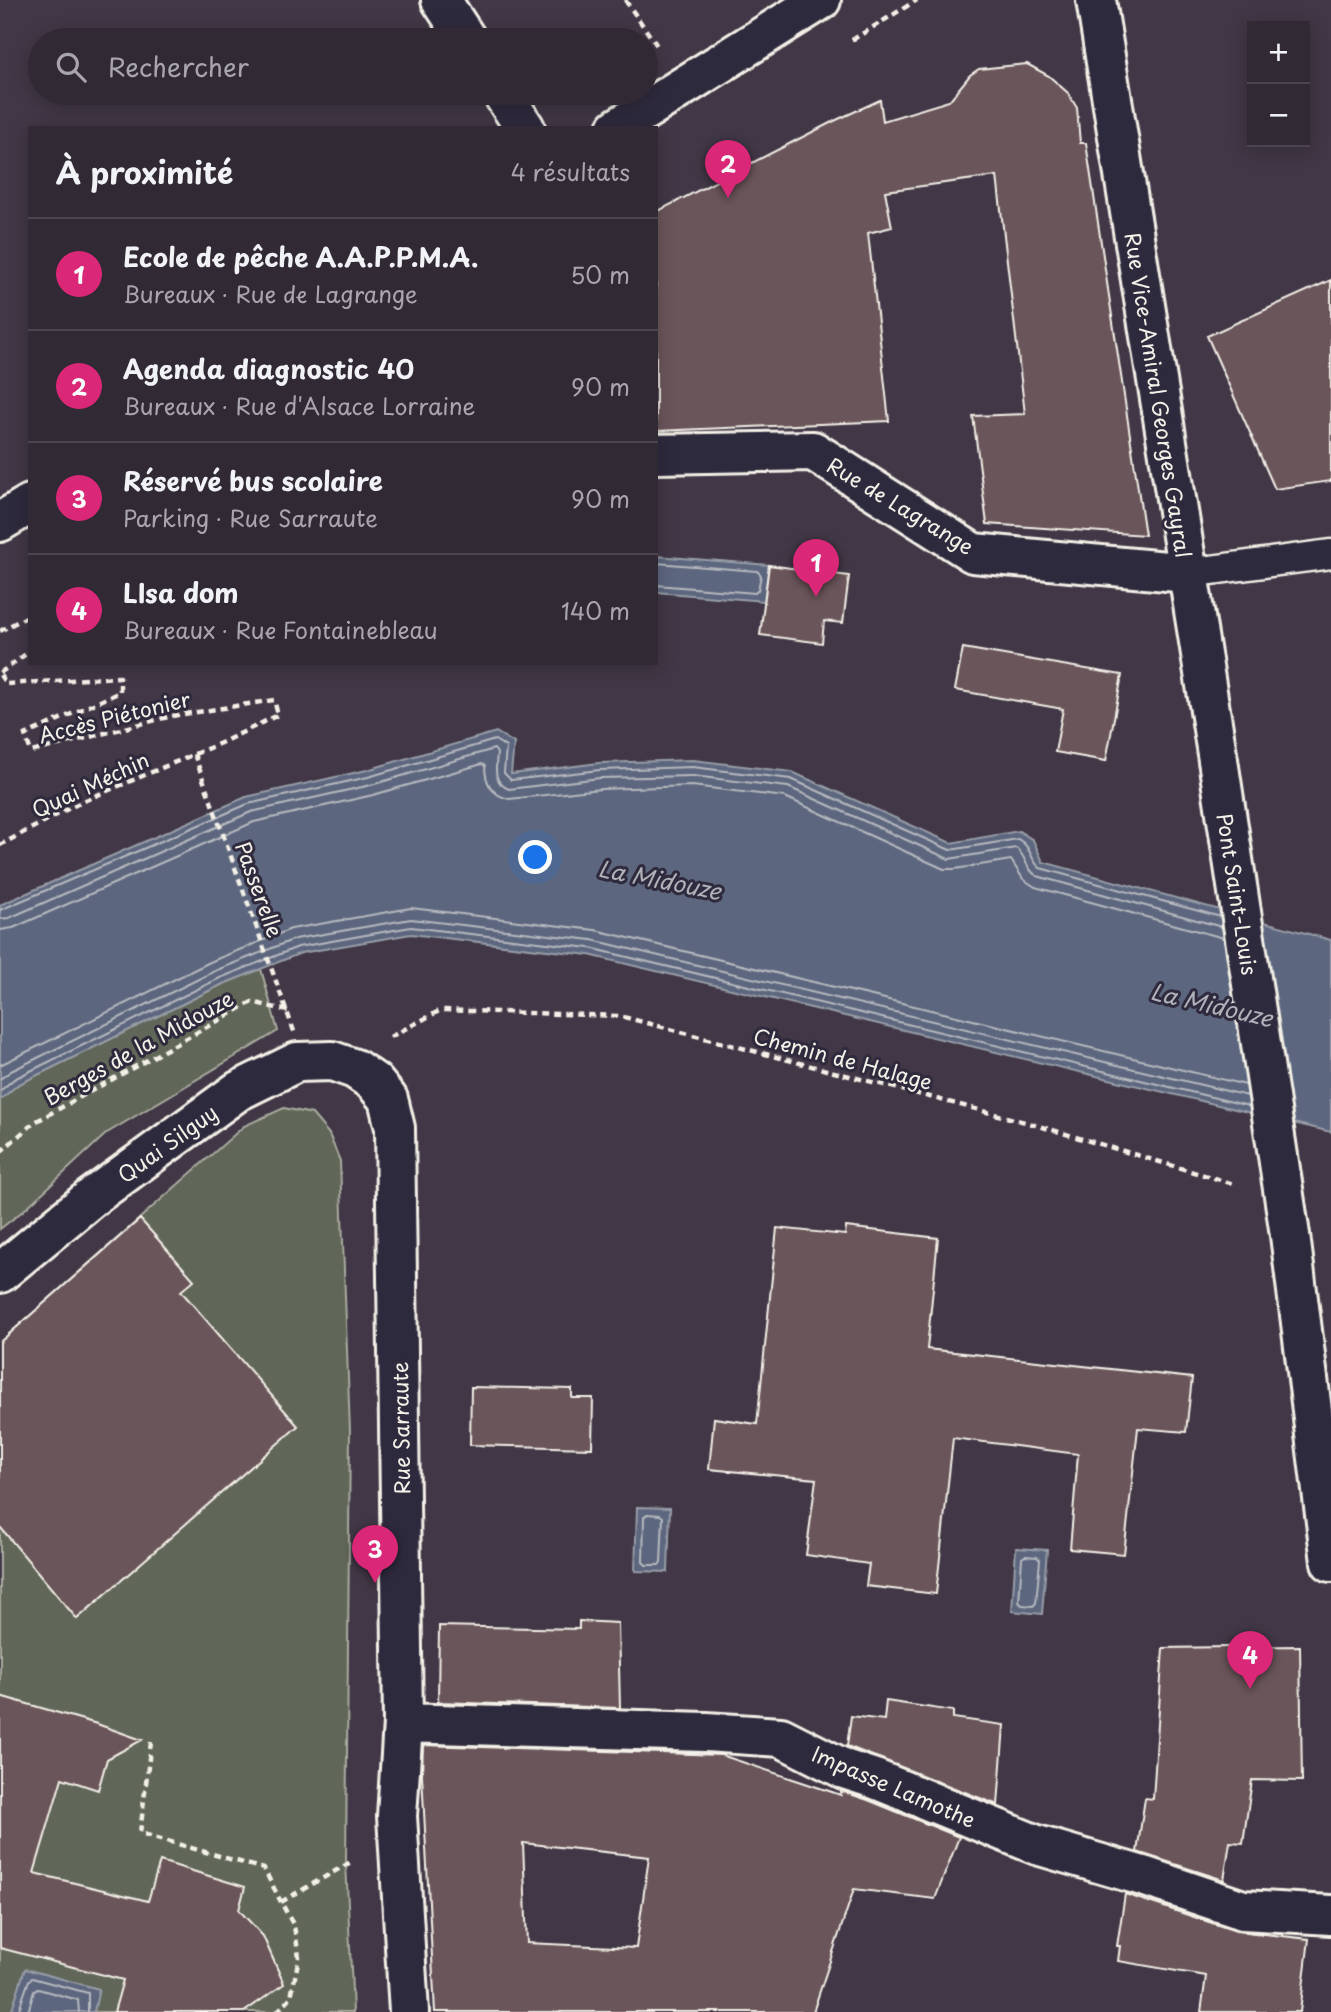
<!DOCTYPE html>
<html lang="fr">
<head>
<meta charset="utf-8">
<style>
  body { margin:0; font-family:"Playpen Sans",sans-serif; background:#39313c; color:#f1f3f6 }
  .controls { position:absolute; right:21px; top:21px; display:grid; overflow:hidden; border-radius:0px; box-shadow:0 4px 18px #0003 }
  .controls button { width:63px; height:63px; display:grid; place-items:center; padding:0; border:0; border-bottom:2px solid #4c454f; background:#312934; color:#f1f3f6; font:35px sans-serif }
  .you { position:absolute; left:536px; top:858px; width:24px; height:24px; margin:-18px; border:5px solid #fff; border-radius:50%; background:#1a73e8; box-shadow:0 0 0 10px #1a73e833 }
  .badge { display:grid; place-items:center; width:46px; height:46px; border-radius:50%; background:#db2777; color:#fff; font-size:23px; font-weight:700 }
  .pin { position:absolute; translate:-50% -58px; filter:drop-shadow(0 2px 4px #0008) }
  .pin::after { content:''; position:absolute; top:37px; width:24px; height:21px; background:inherit; clip-path:polygon(0 0,100% 0,50% 100%) }
  .list { margin:0; padding:0; list-style:none }
  h2 { display:flex; justify-content:space-between; align-items:center; height:91px; margin:0; padding:0 28px; font-size:30px }
  h2 small { font-size:23px; font-weight:400; color:#a8a6ac }
  .list li { display:grid; grid-template-columns:46px 1fr auto; gap:21px; align-items:center; box-sizing:border-box; height:112px; padding:0 28px; border-top:2px solid #4c454f }
  .list b { display:block; font-size:26px; white-space:nowrap }
  .list p { margin:0; font-size:23px; white-space:nowrap; color:#a8a6ac }
  .list em { font-size:23px; font-style:normal; color:#a8a6ac }
  .icon { flex:none; width:38px; height:38px; fill:none; stroke:currentColor; stroke-width:2; stroke-linecap:round; stroke-linejoin:round }
  .map { position:relative; flex:none; width:1331px; height:2012px; overflow:hidden }
  .search { position:absolute; background:#312934; box-shadow:0 4px 18px #0003; left:28px; top:28px; width:630px; height:77px; display:flex; align-items:center; gap:18px; box-sizing:border-box; padding:0 24px; border-radius:38px; color:#a8a6ac; font-size:26px }
  .panel { position:absolute; background:#312934; box-shadow:0 4px 18px #0003; left:28px; top:126px; width:630px; height:539px; border-radius:0px }
  .map>svg:first-child { display:block }
  .green { fill:#616659; stroke:#aaaca0; stroke-width:2 }
  .water { fill:#5b667e; stroke:#989ea8; stroke-width:2 }
  .lines { fill:none; stroke-linecap:round; stroke-linejoin:round }
  .shore { stroke:#b7b9be; stroke-width:2 }
  .building { fill:#6b555a; stroke:#f4f1e8; stroke-width:2; fill-rule:evenodd }
  .lane-casing { stroke:#f4f1e8; stroke-width:33 }
  .street-casing { stroke:#f4f1e8; stroke-width:44 }
  .secondary-casing { stroke:#f4f1e8; stroke-width:44 }
  .path { stroke:#f4f1e8; stroke-width:4.5; stroke-dasharray:7 5; stroke-linecap:butt }
  .lane { stroke:#2f2a3d; stroke-width:28 }
  .street { stroke:#2f2a3d; stroke-width:38 }
  .secondary { stroke:#2f2a3d; stroke-width:38 }
  .secondary-bridge-casing { stroke:#f4f1e8; stroke-width:44; stroke-linecap:butt }
  .path-bridge { stroke:#f4f1e8; stroke-width:4.5; stroke-dasharray:7 5; stroke-linecap:butt }
  .secondary-bridge { stroke:#2f2a3d; stroke-width:38 }
  .labels { text-anchor:middle; dominant-baseline:central; stroke-width:6; stroke-linejoin:round; paint-order:stroke }
  .street-label { font-size:21px; fill:#f4f1e8; stroke:#2f2a3d }
  .water-label { font-size:23px; font-style:italic; fill:#afb2b8; stroke:#2f2a3d }
</style>
</head>
<body>
<div class="map">
<svg width="1331" height="2012" viewBox="0 0 1331 2012">
  <rect width="100%" height="100%" fill="#413746"/>
  <filter id="ink" filterUnits="userSpaceOnUse"><feTurbulence type="fractalNoise" baseFrequency=".0143" numOctaves="2"/><feDisplacementMap in="SourceGraphic" scale="14" xChannelSelector="R" yChannelSelector="G"/><feConvolveMatrix kernelMatrix="1 2 1 2 8 2 1 2 1" color-interpolation-filters="sRGB"/></filter>
  <g filter="url(#ink)">
    <path class="green" d="M 261,969 L 278,1031 L 107,1133 L 24,1210 L 0,1229 L 0,1100 L 17,1085 L 223,984 Z
      M 284,1108 L 312,1114 L 329,1134 L 340,1161 L 350,1431 L 346,1861 L 353,2012 L 0,2012 L 0,1342 L 244,1126 Z"/>
    <path class="water" d="M 656,556 L 769,565 L 764,601 L 656,592 Z
      M 496,732 L 514,743 L 511,774 L 599,763 L 693,760 L 792,772 L 951,843 L 1019,831 L 1033,840 L 1043,862 L 1331,940 L 1331,1132 L 589,955 L 411,934 L 301,953 L 223,984 L 17,1085 L 0,1100 L 0,905 L 246,797 L 367,770 Z
      M 637,1507 L 670,1508 L 668,1572 L 635,1571 Z
      M 1016,1548 L 1047,1550 L 1042,1614 L 1012,1611 Z
      M 25,1969 L 99,1989 L 94,2012 L 11,2012 Z"/>
    <g class="lines">
      <path class="shore" d="M 656,563 L 757,571 L 761,575 L 758,590 L 755,593 L 656,585
        M 0,910 L 248,804 L 368,777 L 495,740 L 506,747 L 504,773 L 511,780 L 600,770 L 693,767 L 791,779 L 950,850 L 1018,839 C 1032,847 1029,858 1040,868 L 1221,917
        M 0,919 L 9,918 L 251,812 L 371,785 L 494,749 L 497,753 C 496,768 492,782 509,789 L 600,778 L 693,776 L 788,787 L 949,859 L 1016,848 C 1026,855 1025,869 1037,876 L 1222,927
        M 0,930 L 13,928 L 254,822 L 373,795 L 482,764 L 485,766 C 485,784 492,795 509,799 L 601,789 L 692,786 L 785,797 L 944,869 L 955,869 L 1011,860 L 1023,879 L 1035,887 L 1224,938
        M 0,1065 L 212,961 L 291,929 L 411,908 L 595,930 L 1246,1085
        M 0,1079 L 11,1071 L 217,970 L 295,939 L 411,919 L 592,940 L 1248,1096
        M 0,1091 L 14,1079 L 220,978 L 298,947 L 411,927 L 590,948 L 1249,1106
        M 647,1514 L 660,1515 L 663,1517 L 661,1562 L 659,1565 L 646,1565 L 643,1562 L 644,1517 Z
        M 1025,1556 L 1037,1557 L 1040,1560 L 1036,1603 L 1033,1606 L 1022,1605 L 1019,1602 L 1022,1558 Z
        M 18,2012 L 29,1980 L 32,1978 L 88,1993 L 88,2012
        M 28,2012 L 34,1991 L 38,1989 L 78,2000 L 79,2012"/>
    </g>
    <path class="building" d="M 1027,64 L 1049,76 L 1068,93 L 1077,108 L 1080,143 L 1086,143 L 1145,535 L 987,524 L 973,416 L 1025,414 L 997,176 L 885,191 L 892,227 L 868,233 L 889,421 L 656,431 L 656,212 L 832,122 L 880,100 L 883,121 L 949,101 L 970,75 L 979,69 Z
      M 1331,280 L 1331,481 L 1275,489 L 1207,336 Z
      M 769,565 L 849,576 L 843,623 L 824,621 L 822,643 L 760,635 Z
      M 963,648 L 1122,675 L 1106,761 L 1055,752 L 1063,709 L 955,690 Z
      M 140,1219 L 194,1280 L 181,1291 L 298,1426 L 77,1619 L 0,1527 L 0,1342 Z
      M 846,1227 L 938,1238 L 927,1349 L 1192,1378 L 1186,1432 L 1138,1428 L 1124,1554 L 1070,1549 L 1078,1454 L 953,1438 L 936,1594 L 866,1586 L 869,1564 L 806,1555 L 816,1479 L 709,1469 L 714,1418 L 757,1424 L 777,1228 L 845,1235 Z
      M 471,1387 L 572,1389 L 572,1398 L 593,1398 L 592,1448 L 470,1445 Z
      M 579,1621 L 618,1623 L 620,1708 L 438,1702 L 439,1626 L 579,1629 Z
      M 1300,1646 L 1302,1781 L 1252,1780 L 1243,1843 L 1230,1842 L 1224,1880 L 1137,1852 L 1145,1798 L 1153,1799 L 1163,1648 Z
      M 0,1696 L 97,1724 L 142,1740 L 107,1759 L 98,1790 L 62,1778 L 34,1873 L 148,1901 L 160,1861 L 245,1887 L 239,1910 L 263,1936 L 284,1984 L 244,2012 L 114,2012 L 123,1980 L 0,1948 Z
      M 886,1701 L 953,1711 L 953,1718 L 1004,1725 L 998,1805 L 847,1746 L 851,1716 L 884,1720 Z
      M 423,1745 L 721,1755 L 841,1795 L 841,1791 L 868,1800 L 959,1837 L 935,1899 L 854,1889 L 813,2012 L 435,2012 L 422,1775 ZM 523,1843 L 649,1857 L 636,1948 L 527,1943 Z
      M 1125,1894 L 1236,1931 L 1309,1939 L 1300,2012 L 1201,2012 L 1206,1976 L 1118,1961 L 1120,1946 L 1117,1946 Z"/>
    <g class="lines">
      <g class="lane-casing">
        <path id="lane" d="M 1188,573 L 1331,554"/>
      </g>
      <g class="street-casing">
        <path id="street" d="M 441,0 L 467,40
          M 502,93 L 525,128
          M 656,454 L 813,451 L 973,553 L 1188,573
          M 0,1273 L 91,1198 L 238,1091 L 297,1062 L 332,1061 L 355,1069 L 374,1082 L 388,1099 L 395,1128 L 403,1723 L 397,1816 L 409,2012
          M 403,1723 L 706,1732 L 781,1737 L 844,1769 L 875,1779 L 1037,1845 L 1146,1877 L 1243,1910 L 1331,1915"/>
      </g>
      <g class="secondary-casing">
        <path id="secondary" d="M 1096,0 L 1218,760
          M 617,128 L 821,0
          M 0,522 L 30,504
          M 1290,1235 L 1331,1562"/>
      </g>
      <path class="path" d="M 625,0 L 658,47
        M 852,40 L 917,0
        M 0,631 L 30,615
        M 0,673 L 30,651
        M 0,675 L 6,684 L 120,677 L 120,692 L 25,735 L 31,752 L 172,716 L 274,700 L 278,715 L 223,742 L 81,802 L 0,845
        M 390,1037 L 441,1010 L 620,1016 L 1029,1123 L 1234,1184
        M 0,1152 L 35,1122 L 252,1002 L 292,1012
        M 151,1742 L 140,1833 L 264,1869 L 281,1902
        M 277,2012 L 291,1997 L 299,1957 L 294,1926 L 281,1902 L 351,1862"/>
      <use href="#lane" class="lane"/>
      <use href="#street" class="street"/>
      <use href="#secondary" class="secondary"/>
      <g class="secondary-bridge-casing">
        <path id="secondary-bridge" d="M 1218,760 L 1290,1235"/>
      </g>
      <path class="path-bridge" d="M 194,754 L 295,1034"/>
      <use href="#secondary-bridge" class="secondary-bridge"/>
    </g>
  </g>
  <g class="labels">
    <g class="street-label">
      <text transform="translate(1159 395) rotate(81)">Rue Vice-Amiral Georges Gayral</text>
      <text transform="translate(901 505) rotate(31)">Rue de Lagrange</text>
      <text transform="translate(114 716) rotate(-14)">Accès Piétonier</text>
      <text transform="translate(90 784) rotate(-25)">Quai Méchin</text>
      <text transform="translate(260 889) rotate(70)">Passerelle</text>
      <text transform="translate(1238 894) rotate(81)">Pont Saint-Louis</text>
      <text transform="translate(138 1047) rotate(-29)">Berges de la Midouze</text>
      <text transform="translate(843 1058) rotate(15)">Chemin de Halage</text>
      <text transform="translate(167 1143) rotate(-36)">Quai Silguy</text>
      <text transform="translate(400 1428) rotate(-91)">Rue Sarraute</text>
      <text transform="translate(894 1786) rotate(23)">Impasse Lamothe</text>
    </g>
    <g class="water-label">
      <text transform="translate(660 879) rotate(11)">La Midouze</text>
      <text transform="translate(1212 1004) rotate(13)">La Midouze</text>
    </g>
  </g>
</svg>
<div class="controls">
<button>+</button>
<button>−</button>
</div>
<div class="you"></div>
<div class="pin badge" style="left:816px;top:597px">1</div>
<div class="pin badge" style="left:728px;top:198px">2</div>
<div class="pin badge" style="left:375px;top:1583px">3</div>
<div class="pin badge" style="left:1250px;top:1689px">4</div>
<div class="search"><svg class="icon" aria-label="search" viewBox="0 0 24 24"><circle cx="10" cy="10" r="6"/><path d="M15 15l6 6"/></svg>Rechercher</div>
<section class="panel">
<h2>À proximité<small>4 résultats</small></h2>
<ul class="list">
<li><span class="badge">1</span><div><b>Ecole de pêche A.A.P.P.M.A.</b><p>Bureaux · Rue de Lagrange</p></div><em>50 m</em></li>
<li><span class="badge">2</span><div><b>Agenda diagnostic 40</b><p>Bureaux · Rue d'Alsace Lorraine</p></div><em>90 m</em></li>
<li><span class="badge">3</span><div><b>Réservé bus scolaire</b><p>Parking · Rue Sarraute</p></div><em>90 m</em></li>
<li><span class="badge">4</span><div><b>LIsa dom</b><p>Bureaux · Rue Fontainebleau</p></div><em>140 m</em></li>
</ul>
</section>
</div>
</body>
</html>
